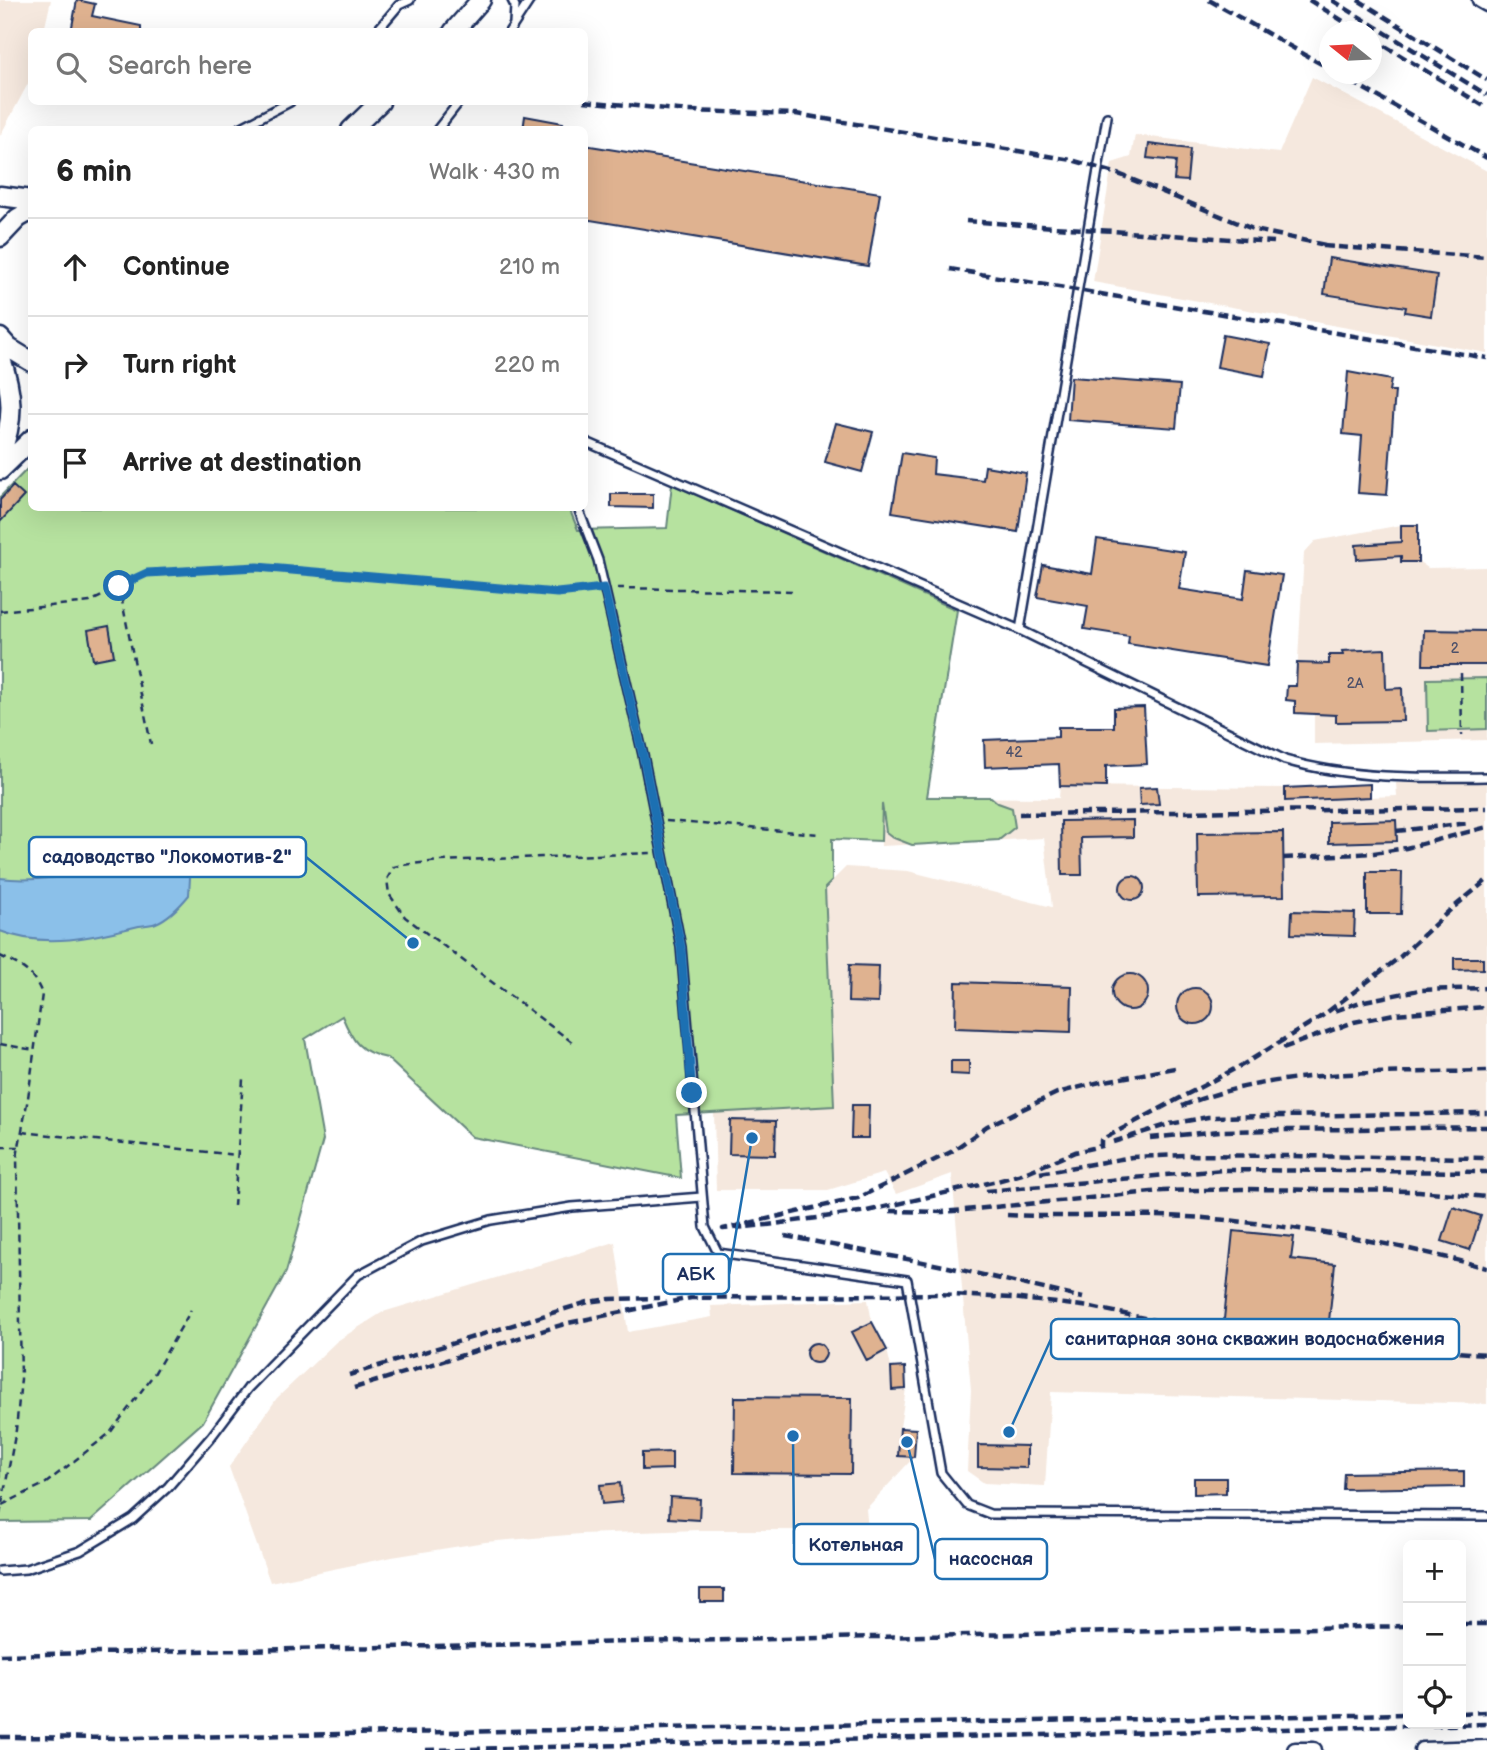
<!DOCTYPE html>
<html lang="en">
<head>
<meta charset="utf-8">
<style>
  body { margin:0; font-family:"Balsamiq Sans",sans-serif; background:#f2f2f2; color:#222 }
  .controls { position:absolute; right:21px; bottom:21px; display:grid; overflow:hidden; border-radius:10px; box-shadow:0 7px 28px #0002 }
  .controls button { width:63px; height:63px; display:grid; place-items:center; padding:0; border:0; border-bottom:2px solid #e0e0e0; background:#fff; color:#222; font:35px sans-serif }
  .compass { position:absolute; left:1319px; top:21px; width:63px; height:63px; border-radius:50%; background:#fff; box-shadow:0 7px 28px #0002; rotate:288deg }
  .stop { position:absolute; width:21px; height:21px; margin:-16px; border:5px solid #1f6fb2; border-radius:50%; background:#fff }
  .stop.end { background:#1f6fb2; border-color:#fff; box-shadow:0 2px 7px #0008 }
  .list { margin:0; padding:0; list-style:none }
  h2 { display:flex; justify-content:space-between; align-items:center; height:91px; margin:0; padding:0 28px; font-size:30px }
  h2 small { font-size:23px; font-weight:400; color:#767676 }
  .list li { display:grid; grid-template-columns:46px 1fr auto; gap:21px; align-items:center; box-sizing:border-box; height:98px; padding:0 28px; border-top:2px solid #e0e0e0 }
  .list b { display:block; font-size:26px; white-space:nowrap }
  .list em { font-size:23px; font-style:normal; color:#767676 }
  .icon { flex:none; width:38px; height:38px; fill:none; stroke:currentColor; stroke-width:2; stroke-linecap:round; stroke-linejoin:round }
  .map { position:relative; flex:none; width:1487px; height:1750px; overflow:hidden }
  .search { position:absolute; background:#fff; box-shadow:0 7px 28px #0002; left:28px; top:28px; width:560px; height:77px; display:flex; align-items:center; gap:18px; box-sizing:border-box; padding:0 24px; border-radius:10px; color:#767676; font-size:26px }
  .panel { position:absolute; background:#fff; box-shadow:0 7px 28px #0002; left:28px; top:126px; width:560px; height:385px; border-radius:10px }
  .map>svg:first-child { display:block }
  .built { fill:#f5e8de }
  .green { fill:#b6e29f; stroke:#68887e; stroke-width:2 }
  .water { fill:#8bc0e9; stroke:#5e86b1; stroke-width:2 }
  .building { fill:#dfb290; stroke:#1b2f5e; stroke-width:2 }
  .lines { fill:none; stroke-linecap:round; stroke-linejoin:round }
  .service-casing { stroke:#1b2f5e; stroke-width:12 }
  .minor-casing { stroke:#1b2f5e; stroke-width:19 }
  .tertiary-casing { stroke:#1b2f5e; stroke-width:23 }
  .path { stroke:#1b2f5e; stroke-width:2.5; stroke-dasharray:7 5; stroke-linecap:butt }
  .service { stroke:#fff; stroke-width:7 }
  .minor { stroke:#fff; stroke-width:14 }
  .tertiary { stroke:#fff; stroke-width:18 }
  .rail { stroke:#1b2f5e; stroke-width:4.5; stroke-dasharray:10 5; stroke-linecap:butt }
  .route { stroke:#1f6fb2; stroke-width:9 }
  .labels { text-anchor:middle; dominant-baseline:central; stroke-width:7; stroke-linejoin:round; paint-order:stroke }
  .number-label { font-size:14px; fill:#4c506a }
  .leader { fill:none; stroke:#1f6fb2; stroke-width:2.5 }
  .callout-dot { fill:#1f6fb2; stroke:#fff; stroke-width:2.5 }
  .callout { fill:#fff; stroke:#1f6fb2; stroke-width:2.5 }
  .callout-label { font-size:19px; text-anchor:middle; font-weight:bold; fill:#1b2f5e }
</style>
</head>
<body>
<div class="map">
<svg width="1487" height="1750" viewBox="0 0 1487 1750">
  <rect width="100%" height="100%" fill="#fff"/>
  <filter id="ink" filterUnits="userSpaceOnUse"><feTurbulence type="fractalNoise" baseFrequency=".0143" numOctaves="2"/><feDisplacementMap in="SourceGraphic" scale="14" xChannelSelector="R" yChannelSelector="G"/><feConvolveMatrix kernelMatrix="1 2 1 2 8 2 1 2 1" color-interpolation-filters="sRGB"/></filter>
  <g filter="url(#ink)">
    <path class="built" d="M 0,0 L 51,0 L 44,31 L 32,32 L 31,78 L 0,136 Z
      M 1312,77 L 1487,171 L 1487,353 L 1093,282 L 1112,163 L 1131,157 L 1135,135 L 1279,153 Z
      M 1401,525 L 1418,525 L 1418,561 L 1428,568 L 1487,567 L 1487,740 L 1314,744 L 1314,714 L 1295,713 L 1304,553 L 1315,541 Z
      M 1396,783 L 1487,783 L 1487,1404 L 1051,1392 L 1045,1486 L 984,1483 L 967,1471 L 971,1390 L 952,1174 L 896,1194 L 884,1173 L 828,1190 L 716,1190 L 714,1113 L 834,1106 L 825,888 L 846,867 L 908,871 L 1052,907 L 1044,838 L 881,846 L 881,797 L 1059,798 L 1060,786 L 1285,788 L 1370,784 L 1370,797 L 1397,796 Z
      M 615,1242 L 628,1332 L 712,1317 L 711,1306 L 868,1300 L 872,1322 L 887,1350 L 891,1367 L 905,1367 L 906,1389 L 900,1427 L 916,1429 L 914,1457 L 866,1509 L 868,1530 L 699,1530 L 580,1534 L 485,1542 L 392,1557 L 270,1582 L 229,1467 L 277,1398 L 337,1341 L 383,1312 Z"/>
    <path class="green" d="M 31,465 L 32,508 L 569,508 L 578,530 L 667,528 L 672,484 L 957,610 L 927,797 L 991,797 L 998,803 L 1012,808 L 1015,827 L 999,840 L 912,845 L 894,838 L 886,832 L 882,804 L 881,841 L 832,839 L 832,881 L 825,888 L 834,1106 L 676,1115 L 681,1178 L 472,1137 L 387,1058 C 359,1052 353,1042 342,1016 L 305,1039 L 323,1140 L 286,1272 L 203,1422 L 91,1521 L 0,1522 L 0,497 Z
      M 1487,678 L 1487,729 L 1428,731 L 1427,679 Z"/>
    <path class="water" d="M 161,858 L 181,860 L 190,878 L 189,895 C 180,906 168,918 156,923 C 151,925 145,925 139,926 C 94,937 45,949 0,931 L 0,878 C 54,885 107,864 161,858 Z"/>
    <path class="building" d="M 77,0 L 95,4 L 92,16 L 141,26 L 141,32 L 71,32 Z
      M 525,116 L 563,123 L 562,130 L 523,130 Z
      M 1149,144 L 1190,149 L 1187,181 L 1174,180 L 1176,161 L 1147,158 Z
      M 584,145 L 880,193 L 868,266 L 584,219 Z
      M 1329,258 L 1437,275 L 1431,316 L 1405,312 L 1406,307 L 1324,294 Z
      M 1223,335 L 1270,344 L 1264,376 L 1217,367 Z
      M 1348,372 L 1391,380 L 1389,391 L 1395,391 L 1387,495 L 1358,493 L 1362,436 L 1343,434 Z
      M 1071,377 L 1180,385 L 1176,428 L 1068,420 Z
      M 836,423 L 873,432 L 862,472 L 825,462 Z
      M 902,453 L 934,458 L 933,474 L 983,480 L 985,466 L 1026,473 L 1018,532 L 892,512 Z
      M 13,486 L 24,496 L 0,522 L 0,500 Z
      M 611,494 L 653,494 L 653,508 L 611,507 Z
      M 1401,525 L 1418,525 L 1418,562 L 1401,562 L 1401,556 L 1357,559 L 1356,545 L 1401,542 Z
      M 1097,539 L 1185,552 L 1179,589 L 1243,599 L 1247,570 L 1282,575 L 1267,666 L 1128,644 L 1129,636 L 1084,629 L 1088,606 L 1037,597 L 1043,565 L 1092,574 Z
      M 109,626 L 114,656 L 93,660 L 88,630 Z
      M 1424,630 L 1487,631 L 1487,665 L 1423,665 Z
      M 1385,649 L 1386,689 L 1402,688 L 1403,721 L 1336,722 L 1336,715 L 1295,713 L 1295,701 L 1286,700 L 1287,686 L 1296,686 L 1297,663 L 1329,664 L 1329,655 L 1343,655 L 1342,651 Z
      M 1144,707 L 1147,764 L 1106,766 L 1106,787 L 1060,786 L 1059,764 L 985,767 L 984,740 L 1058,737 L 1058,727 L 1114,727 L 1114,708 Z
      M 1370,784 L 1370,797 L 1285,801 L 1285,788 Z
      M 1157,787 L 1159,804 L 1140,805 L 1139,788 Z
      M 1133,820 L 1133,837 L 1081,838 L 1082,875 L 1062,875 L 1061,821 Z
      M 1396,820 L 1397,841 L 1329,843 L 1329,822 Z
      M 1283,832 L 1284,896 L 1198,897 L 1197,833 Z
      M 1367,872 L 1402,872 L 1401,914 L 1367,914 Z
      M1120 888a12 12 0 1 1 24 0a12 12 0 1 1-24 0Z
      M 1292,911 L 1355,913 L 1354,936 L 1291,934 Z
      M 1454,958 L 1483,958 L 1483,969 L 1454,970 Z
      M 849,965 L 879,966 L 878,1003 L 848,1002 Z
      M1112 992a18 18 0 1 1 36 0a18 18 0 1 1-36 0Z
      M 956,982 L 1072,986 L 1071,1032 L 955,1028 Z
      M1177 1006a18 18 0 1 1 36 0a18 18 0 1 1-36 0Z
      M 951,1061 L 969,1061 L 969,1075 L 951,1074 Z
      M 852,1105 L 869,1105 L 868,1138 L 851,1138 Z
      M 730,1120 L 776,1121 L 775,1155 L 729,1154 Z
      M 1453,1207 L 1481,1216 L 1470,1250 L 1442,1241 Z
      M 1233,1231 L 1294,1237 L 1291,1259 L 1335,1264 L 1327,1340 L 1223,1329 Z
      M 872,1322 L 887,1350 L 867,1361 L 852,1332 Z
      M806 1353a10 10 0 1 1 20 0a10 10 0 1 1-20 0Z
      M 905,1367 L 906,1389 L 892,1390 L 891,1368 Z
      M 735,1397 L 852,1398 L 851,1474 L 734,1473 Z
      M 900,1428 L 916,1429 L 914,1457 L 898,1456 Z
      M 978,1445 L 1027,1446 L 1027,1468 L 978,1467 Z
      M 672,1452 L 672,1469 L 642,1470 L 642,1453 Z
      M 1464,1471 L 1464,1487 L 1343,1489 L 1344,1473 Z
      M 1194,1478 L 1226,1478 L 1226,1493 L 1194,1494 Z
      M 620,1483 L 622,1502 L 602,1504 L 600,1485 Z
      M 670,1497 L 700,1499 L 699,1520 L 669,1518 Z
      M 700,1589 L 724,1589 L 724,1602 L 700,1602 Z"/>
    <g class="lines">
      <g class="service-casing">
        <path id="service" d="M 512,0 L 515,6 L 514,23
          M 376,32 L 399,5 L 410,0
          M 509,32 L 530,0
          M 236,130 L 290,102
          M 437,130 L 459,102
          M 584,441 L 1020,630 L 1285,760 C 1350,779 1419,778 1487,777
          M 578,508 L 598,560 L 643,755 L 681,947 L 705,1227 L 718,1253 L 907,1280 L 941,1473 L 967,1505 L 990,1514 L 1487,1516
          M 1020,630 L 1107,117
          M 0,1571 L 26,1569 L 80,1551 L 133,1519 L 168,1487 L 211,1437 L 248,1388 L 358,1275 L 422,1241 L 491,1220 L 572,1207 L 702,1197"/>
      </g>
      <g class="minor-casing">
        <path id="minor" d="M 1480,0 L 1487,4
          M 1295,1750 L 1314,1750
          M 1422,1750 L 1487,1748"/>
      </g>
      <g class="tertiary-casing">
        <path id="tertiary" d="M 453,32 L 481,0
          M 351,130 L 380,102
          M 0,196 L 32,200
          M 0,237 L 18,218 L 32,210
          M 0,338 L 9,348 L 32,362
          M 0,356 C 13,392 15,420 0,455
          M 0,470 L 32,439"/>
      </g>
      <path class="path" d="M 119,586 L 151,744
        M 617,588 L 796,591
        M 0,611 L 90,602 L 147,573 L 257,567 L 557,594 L 593,589
        M 1461,673 L 1462,735
        M 666,821 L 819,834
        M 0,956 C 20,965 34,972 42,994 L 28,1098 L 17,1157 L 21,1379 L 16,1430 L 0,1514
        M 572,1042 L 405,917 L 389,894 L 387,879 L 394,867 L 403,865 L 439,861 L 652,853
        M 0,1044 L 34,1050
        M 22,1132 L 237,1155
        M 0,1147 L 19,1147
        M 234,1206 L 243,1079
        M 2,1505 L 46,1483 L 110,1433 L 154,1374 L 191,1310"/>
      <use href="#service" class="service"/>
      <use href="#minor" class="minor"/>
      <use href="#tertiary" class="tertiary"/>
      <path class="rail" d="M 1209,0 L 1330,69
        M 1309,0 L 1361,32
        M 1332,0 L 1487,95
        M 1358,0 L 1487,80
        M 1372,38 L 1487,108
        M 1338,74 L 1487,158
        M 584,101 L 688,111 L 796,114 L 1072,160 L 1121,175 L 1255,230 L 1330,246
        M 966,221 L 1274,242
        M 1323,246 L 1487,257
        M 950,269 L 1487,358
        M 1019,814 L 1487,808
        M 1396,831 L 1470,823
        M 1283,858 L 1374,853 L 1406,848 L 1487,827
        M 1335,1011 L 1360,1002 L 1419,990 L 1487,988
        M 1283,1048 L 1354,1022 L 1394,1014 L 1487,1007
        M 1175,1068 L 1100,1082 L 1057,1093 L 987,1126 L 951,1152 L 858,1198 L 723,1229 L 767,1225 L 867,1211 L 997,1181 L 1022,1174 L 1075,1152 L 1101,1146 L 1101,1140 L 1244,1064 L 1322,1016 L 1400,957 L 1449,911 L 1487,880
        M 1182,1106 C 1277,1067 1386,1074 1487,1071
        M 1150,1138 L 1220,1131 L 1487,1127
        M 1113,1142 L 1170,1124 L 1208,1117 L 1487,1113
        M 1040,1173 L 1132,1157 L 1184,1155 L 1487,1158
        M 986,1191 L 1223,1170 L 1487,1172
        M 890,1211 L 943,1212 L 1163,1191 L 1241,1189 L 1419,1191 L 1487,1197
        M 1007,1215 C 1072,1218 1138,1213 1204,1218 C 1299,1226 1395,1243 1487,1268
        M 785,1236 L 944,1266 L 1083,1298
        M 1191,1327 L 1246,1339 L 1487,1354
        M 349,1375 L 588,1302 L 610,1299 L 659,1298
        M 354,1388 L 568,1323 L 691,1298 L 935,1294 L 1012,1298 L 1091,1307 L 1201,1330
        M 1461,1624 L 1487,1624
        M 0,1655 L 1408,1626
        M 1461,1713 L 1487,1712
        M 0,1737 L 131,1738 L 1408,1714
        M 426,1750 L 1487,1724"/>
    </g>
  </g>
  <g class="lines" filter="url(#ink)">
    <path class="route" d="M 119,586 L 147,573 L 257,567 L 557,593 L 604,588 L 643,755 L 681,947 L 692,1093"/>
  </g>
  <g class="labels">
    <g class="number-label">
      <text x="1455" y="648">2</text>
      <text x="1355" y="683">2А</text>
      <text x="1014" y="752">42</text>
    </g>
  </g>
  <path class="leader" d="M413 943L306 857M752 1138L729 1274M1009 1432L1051 1339M793 1436L794 1544M907 1442L935 1559"/>
  <g class="callout-dot">
    <circle cx="413" cy="943" r="7"/>
    <circle cx="752" cy="1138" r="7"/>
    <circle cx="1009" cy="1432" r="7"/>
    <circle cx="793" cy="1436" r="7"/>
    <circle cx="907" cy="1442" r="7"/>
  </g>
  <g class="callout">
    <rect x="29" y="837" width="277" height="40" rx="7"/>
    <rect x="663" y="1254" width="66" height="40" rx="7"/>
    <rect x="1051" y="1319" width="408" height="40" rx="7"/>
    <rect x="794" y="1524" width="124" height="40" rx="7"/>
    <rect x="935" y="1539" width="112" height="40" rx="7"/>
  </g>
  <g class="callout-label">
    <text x="167" y="863">садоводство "Локомотив-2"</text>
    <text x="696" y="1280">АБК</text>
    <text x="1255" y="1345">санитарная зона скважин водоснабжения</text>
    <text x="856" y="1551">Котельная</text>
    <text x="991" y="1565">насосная</text>
  </g>
</svg>
<div class="controls">
<button>+</button>
<button>−</button>
<button><svg class="icon" aria-label="locate" viewBox="0 0 24 24"><circle cx="12" cy="12" r="6"/><path d="M12 2v4M12 18v4M2 12h4M18 12h4"/></svg></button>
</div>
<svg class="compass" viewBox="-18 -18 36 36"><path d="M0-13l5 13h-10z" fill="#e53935"/><path d="M0 13l5-13h-10z" fill="#767676"/></svg>
<div class="stop" style="left:119px;top:586px"></div>
<div class="stop end" style="left:692px;top:1093px"></div>
<div class="search"><svg class="icon" aria-label="search" viewBox="0 0 24 24"><circle cx="10" cy="10" r="6"/><path d="M15 15l6 6"/></svg>Search here</div>
<section class="panel">
<h2>6 min<small>Walk · 430 m</small></h2>
<ul class="list">
<li><svg class="icon" aria-label="ahead" viewBox="0 0 24 24"><path d="M12 20V5M6 11l6-6 6 6"/></svg><div><b>Continue</b></div><em>210 m</em></li>
<li><svg class="icon" aria-label="right" viewBox="0 0 24 24"><path d="M7 20v-9h11M14 6l5 5-5 5"/></svg><div><b>Turn right</b></div><em>220 m</em></li>
<li><svg class="icon" aria-label="arrive" viewBox="0 0 24 24"><path d="M6 21V4h12l-3 4 3 4H6"/></svg><div><b>Arrive at destination</b></div></li>
</ul>
</section>
</div>
</body>
</html>
